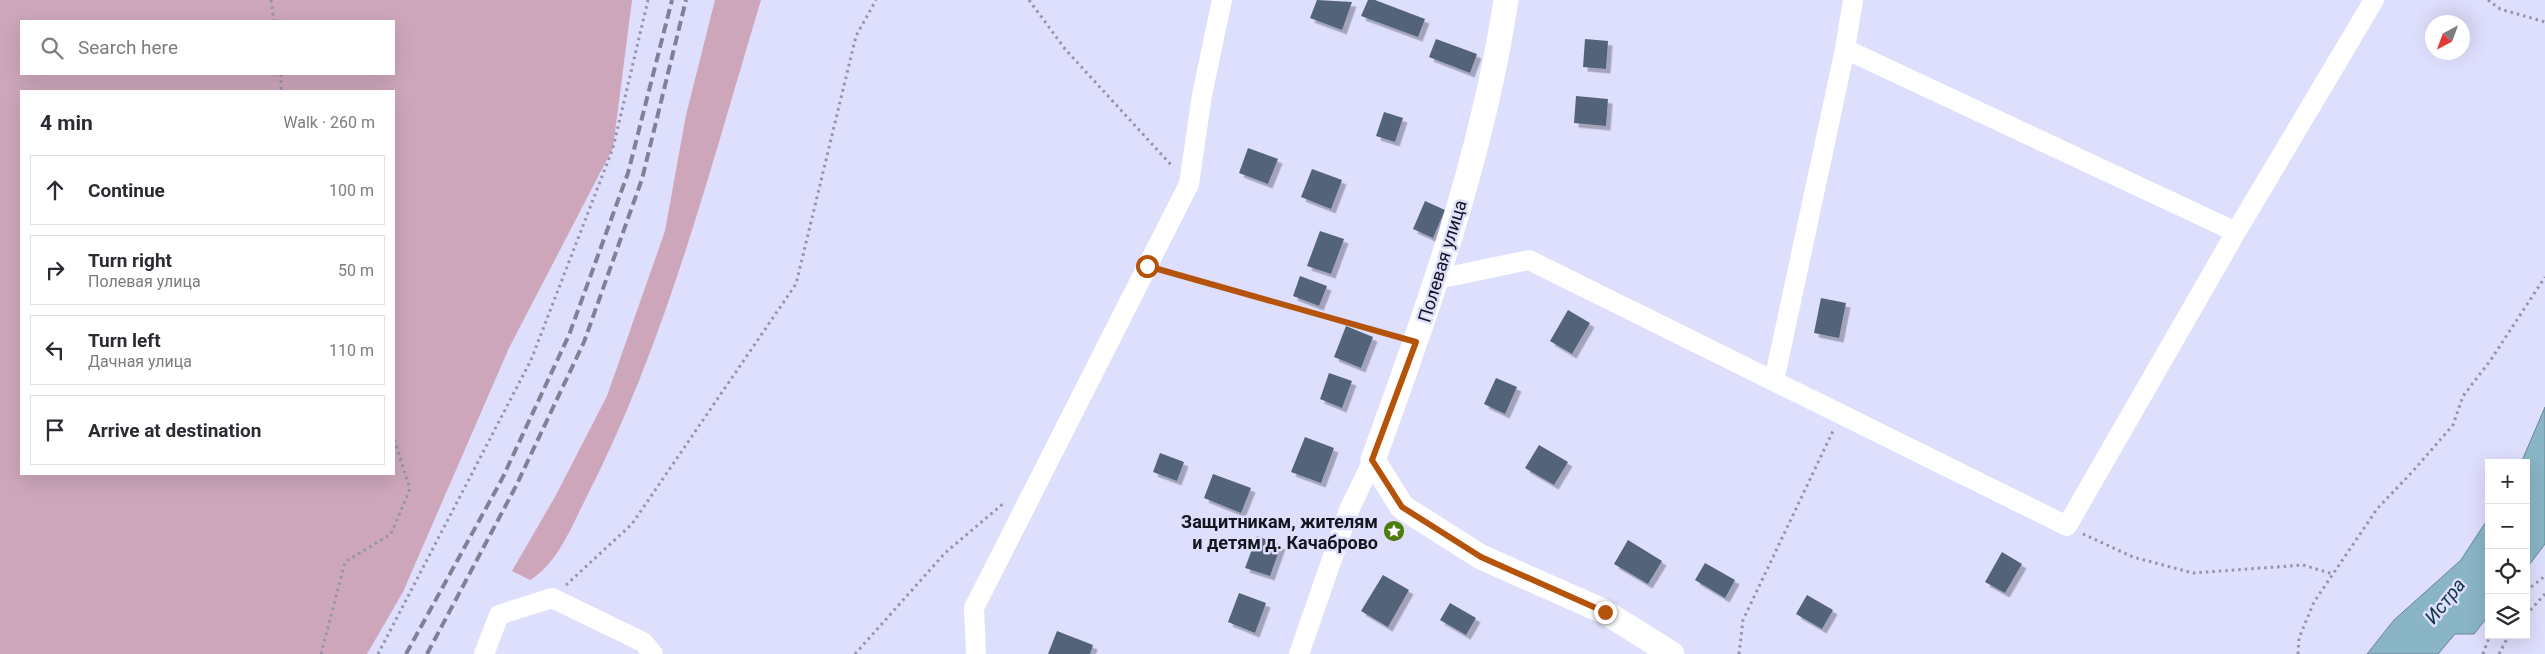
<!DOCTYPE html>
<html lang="en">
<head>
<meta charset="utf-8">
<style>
  body { margin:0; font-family:Roboto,sans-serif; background:#f2f2f3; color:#2b2b33 }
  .controls { position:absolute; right:15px; bottom:15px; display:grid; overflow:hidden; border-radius:0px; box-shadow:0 5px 20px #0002 }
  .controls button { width:45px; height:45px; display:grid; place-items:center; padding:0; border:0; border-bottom:1px solid #e1e1e2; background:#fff; color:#2b2b33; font:25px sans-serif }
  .compass { position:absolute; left:2425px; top:15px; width:45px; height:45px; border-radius:50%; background:#fff; box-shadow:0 5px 20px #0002; rotate:221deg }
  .stop { position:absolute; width:15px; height:15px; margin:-11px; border:4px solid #b45309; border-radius:50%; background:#fff }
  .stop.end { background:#b45309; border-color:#fff; box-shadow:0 1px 5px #0008 }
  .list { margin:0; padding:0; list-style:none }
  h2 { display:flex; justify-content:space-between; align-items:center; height:65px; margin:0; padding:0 20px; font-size:21px }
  h2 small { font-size:16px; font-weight:400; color:#7c7c81 }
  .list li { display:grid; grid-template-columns:32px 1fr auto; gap:15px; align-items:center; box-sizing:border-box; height:70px; margin:0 10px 10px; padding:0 10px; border:1px solid #e1e1e2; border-radius:0px }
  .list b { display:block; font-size:19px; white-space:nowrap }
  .list p { margin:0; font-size:16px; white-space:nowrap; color:#7c7c81 }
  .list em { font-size:16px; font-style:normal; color:#7c7c81 }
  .icon { flex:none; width:28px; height:28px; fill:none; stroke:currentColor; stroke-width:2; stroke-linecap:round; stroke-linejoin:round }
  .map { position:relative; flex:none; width:2545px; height:654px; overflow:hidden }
  .search { position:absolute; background:#fff; box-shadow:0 5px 20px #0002; left:20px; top:20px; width:375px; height:55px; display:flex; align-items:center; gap:12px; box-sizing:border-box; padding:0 18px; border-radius:0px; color:#7c7c81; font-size:19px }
  .panel { position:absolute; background:#fff; box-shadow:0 5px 20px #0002; left:20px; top:90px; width:375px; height:385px; border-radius:0px }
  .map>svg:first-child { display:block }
  .forest { fill:#cda6ba; fill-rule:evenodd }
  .water { fill:#89b5c6; stroke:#668594 }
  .building { fill:#52647a; filter:url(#shadow) }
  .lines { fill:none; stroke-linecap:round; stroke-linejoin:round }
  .path { stroke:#9393ab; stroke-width:3; stroke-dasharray:2.5 4; stroke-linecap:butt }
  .minor { stroke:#fff; stroke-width:20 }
  .tertiary { stroke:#fff; stroke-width:25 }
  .rail { stroke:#808096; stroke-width:4; stroke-dasharray:10 5; stroke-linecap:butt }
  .route { stroke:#b45309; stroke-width:6 }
  .labels { text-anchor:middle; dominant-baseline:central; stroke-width:5; stroke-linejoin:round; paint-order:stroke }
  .street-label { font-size:18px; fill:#151520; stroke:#dedefd }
  .poi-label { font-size:18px; font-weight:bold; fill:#151520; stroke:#dedefd; text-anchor:end }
  .water-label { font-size:19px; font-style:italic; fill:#0d3643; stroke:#dedefd }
</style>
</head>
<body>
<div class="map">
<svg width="2545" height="654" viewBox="0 0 2545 654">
  <defs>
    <filter id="shadow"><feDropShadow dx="4.5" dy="4.5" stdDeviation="0" flood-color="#0004"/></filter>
  </defs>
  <rect width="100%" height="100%" fill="#dedefd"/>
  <path class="forest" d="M 0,0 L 632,0 L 613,148 L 509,348 L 403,592 L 367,654 L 0,654 ZM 21,21 L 394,21 L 394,74 L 21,74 ZM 21,91 L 394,91 L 394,474 L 21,474 Z
    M 715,0 L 761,0 C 710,169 666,343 585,500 C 571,528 557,564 530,580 L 512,571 L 556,495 L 607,396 L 665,231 L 686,115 Z"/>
  <path class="water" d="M 2545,407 L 2545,544 L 2526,569 L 2526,463 L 2521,463 Z
    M 2489,517 L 2489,615 L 2474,634 L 2455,634 L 2438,654 L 2367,654 L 2394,620 L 2461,560 Z"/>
  <path class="building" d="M 1317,0 L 1352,2 L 1342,30 L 1310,18 Z
    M 1368,0 L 1375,0 L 1425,19 L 1418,37 L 1361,16 Z
    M 1436,39 L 1477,54 L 1470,73 L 1429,57 Z
    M 1585,39 L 1608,41 L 1606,69 L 1583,67 Z
    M 1576,96 L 1608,99 L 1606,126 L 1574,123 Z
    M 1384,112 L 1403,118 L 1395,142 L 1376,136 Z
    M 1248,148 L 1278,159 L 1268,184 L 1239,173 Z
    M 1312,169 L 1342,180 L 1331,209 L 1301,197 Z
    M 1425,201 L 1445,210 L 1433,238 L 1413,229 Z
    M 1320,231 L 1344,239 L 1331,274 L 1307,266 Z
    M 1300,276 L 1327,286 L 1319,306 L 1293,296 Z
    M 1821,298 L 1846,303 L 1839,338 L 1814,333 Z
    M 1568,310 L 1590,323 L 1572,354 L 1550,341 Z
    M 1346,326 L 1373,337 L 1361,368 L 1334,357 Z
    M 1329,373 L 1352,381 L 1342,408 L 1320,399 Z
    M 1496,378 L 1517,387 L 1505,414 L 1484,404 Z
    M 1305,437 L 1334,448 L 1321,483 L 1291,472 Z
    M 1539,445 L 1568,462 L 1554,485 L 1525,468 Z
    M 1160,453 L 1184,462 L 1177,481 L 1153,472 Z
    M 1213,474 L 1251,488 L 1241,513 L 1204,498 Z
    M 1257,536 L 1281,545 L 1270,576 L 1245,568 Z
    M 1628,540 L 1662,561 L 1648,584 L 1614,564 Z
    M 2002,552 L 2022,564 L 2005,593 L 1985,582 Z
    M 1705,563 L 1735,580 L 1725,598 L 1695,580 Z
    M 1383,575 L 1409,590 L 1388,627 L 1361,611 Z
    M 1239,593 L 1266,603 L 1255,633 L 1228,622 Z
    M 1807,595 L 1833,610 L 1822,629 L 1796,614 Z
    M 1450,603 L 1476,618 L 1466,635 L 1440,620 Z
    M 1057,631 L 1093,645 L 1090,654 L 1048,654 Z"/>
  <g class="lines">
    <path class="path" d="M 271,0 L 274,21
      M 1029,0 L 1065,49 L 1173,167
      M 2488,0 L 2500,9 L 2545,22
      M 281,74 L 281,91
      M 1164,271 L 1396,337
      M 2083,534 L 2133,557 L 2193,573 L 2303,565 L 2333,574
      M 566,585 L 632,524 L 796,284 L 856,36 L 876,0
      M 2526,591 L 2545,576
      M 2526,615 L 2545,594
      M 321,654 L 345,562 L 391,534 L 410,489 L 394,439
      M 378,654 L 531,360 L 613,148 L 648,0
      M 855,654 L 945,553 L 1005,502
      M 1739,654 L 1743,620 L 1833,431
      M 2298,654 L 2299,638 L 2314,602 L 2377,509 L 2413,471 L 2453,425 L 2463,396 L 2490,361 L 2545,277
      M 2483,654 L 2490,635
      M 2499,654 L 2509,635"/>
    <path class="minor" d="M 1845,49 L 2236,232
      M 1438,279 L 1529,260 L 2067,526 L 2236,232 L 2374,0
      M 1774,381 L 1845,49 L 1853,0
      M 484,654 L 499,615 L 552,598 L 643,642 L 653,654
      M 976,654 L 974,608 L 1189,184 L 1202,95 L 1222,0
      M 1299,654 L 1349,510 L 1373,460"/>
    <path class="tertiary" d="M 1506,0 C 1482,159 1428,309 1373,460 L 1402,507 L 1481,557 L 1605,612 L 1672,654"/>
    <path class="rail" d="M 406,654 L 502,479 L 569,335 L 628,173 L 672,0
      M 427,654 L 516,486 L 584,342 L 642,179 L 686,0"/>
  </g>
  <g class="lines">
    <path class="route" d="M 1147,266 L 1416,342 L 1372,460 L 1402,507 L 1481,557 L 1605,612"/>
  </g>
  <defs>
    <g id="sight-disc" transform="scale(1.125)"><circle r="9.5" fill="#4c7d0c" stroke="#dedefd"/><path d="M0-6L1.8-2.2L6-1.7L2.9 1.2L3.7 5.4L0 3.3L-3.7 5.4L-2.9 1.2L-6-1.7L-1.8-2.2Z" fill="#fff"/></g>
  </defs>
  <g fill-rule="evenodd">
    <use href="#sight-disc" x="1394" y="531"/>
  </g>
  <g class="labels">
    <g class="street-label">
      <text transform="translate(1442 261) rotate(-73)">Полевая улица</text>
    </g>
    <g class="poi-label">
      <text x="1378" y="521">Защитникам, жителям<tspan x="1378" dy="21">и детям д. Качаброво</tspan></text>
    </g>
    <g class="water-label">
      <text transform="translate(2445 601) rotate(-51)">Истра</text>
    </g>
  </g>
</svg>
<div class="controls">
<button>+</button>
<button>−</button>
<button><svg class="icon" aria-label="locate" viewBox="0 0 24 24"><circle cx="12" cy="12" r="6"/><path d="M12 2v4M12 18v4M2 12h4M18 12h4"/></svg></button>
<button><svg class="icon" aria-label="layers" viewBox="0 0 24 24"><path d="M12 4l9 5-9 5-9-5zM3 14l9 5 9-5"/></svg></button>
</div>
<svg class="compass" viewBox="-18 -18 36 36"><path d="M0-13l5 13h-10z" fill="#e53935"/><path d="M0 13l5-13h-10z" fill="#7c7c81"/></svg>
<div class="stop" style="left:1147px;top:266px"></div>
<div class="stop end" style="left:1605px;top:612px"></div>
<div class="search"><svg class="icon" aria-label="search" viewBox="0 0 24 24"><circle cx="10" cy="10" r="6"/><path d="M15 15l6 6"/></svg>Search here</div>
<section class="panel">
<h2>4 min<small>Walk · 260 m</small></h2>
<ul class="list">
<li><svg class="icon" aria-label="ahead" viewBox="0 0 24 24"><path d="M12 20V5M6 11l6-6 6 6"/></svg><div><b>Continue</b></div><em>100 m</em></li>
<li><svg class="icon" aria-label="right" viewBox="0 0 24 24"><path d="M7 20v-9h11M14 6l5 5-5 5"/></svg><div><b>Turn right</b><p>Полевая улица</p></div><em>50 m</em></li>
<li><svg class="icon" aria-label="left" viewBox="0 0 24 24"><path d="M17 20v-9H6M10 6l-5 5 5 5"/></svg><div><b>Turn left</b><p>Дачная улица</p></div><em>110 m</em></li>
<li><svg class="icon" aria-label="arrive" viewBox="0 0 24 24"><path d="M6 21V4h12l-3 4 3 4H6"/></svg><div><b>Arrive at destination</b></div></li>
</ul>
</section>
</div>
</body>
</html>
